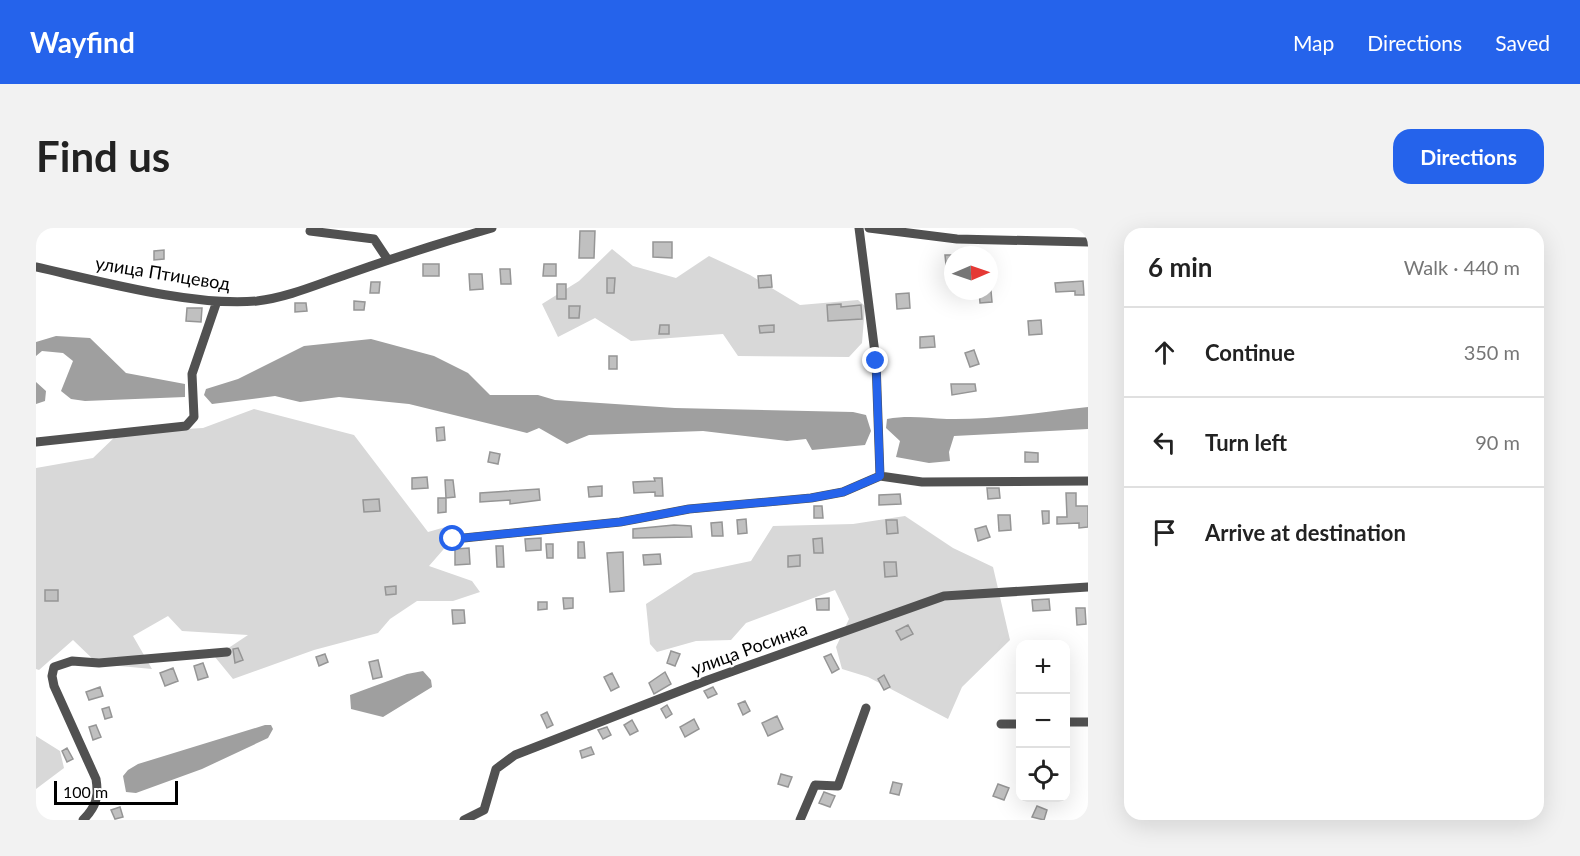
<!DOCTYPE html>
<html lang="en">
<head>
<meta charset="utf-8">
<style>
  body { margin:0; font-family:Lato,sans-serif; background:#f2f2f2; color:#222 }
  .controls { position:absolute; right:18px; bottom:18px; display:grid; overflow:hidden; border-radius:12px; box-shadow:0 6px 24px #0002 }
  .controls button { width:54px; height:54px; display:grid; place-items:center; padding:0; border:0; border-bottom:2px solid #e0e0e0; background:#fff; color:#222; font:30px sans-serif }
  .compass { position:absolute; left:908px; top:18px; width:54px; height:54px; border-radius:50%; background:#fff; box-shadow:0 6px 24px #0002; rotate:88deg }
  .scale { position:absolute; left:18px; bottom:15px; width:124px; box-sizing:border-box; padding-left:6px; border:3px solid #000; border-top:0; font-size:16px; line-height:21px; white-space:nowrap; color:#000; -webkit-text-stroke:4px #fff; paint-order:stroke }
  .stop { position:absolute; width:18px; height:18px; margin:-14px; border:4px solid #2563eb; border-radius:50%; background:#fff }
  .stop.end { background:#2563eb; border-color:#fff; box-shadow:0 2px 6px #0008 }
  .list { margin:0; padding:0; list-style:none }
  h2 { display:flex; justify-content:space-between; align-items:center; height:78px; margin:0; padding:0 24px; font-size:26px }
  h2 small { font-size:20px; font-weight:400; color:#767676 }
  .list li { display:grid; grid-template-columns:39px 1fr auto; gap:18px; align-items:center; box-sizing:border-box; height:90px; padding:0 24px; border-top:2px solid #e0e0e0 }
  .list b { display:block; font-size:22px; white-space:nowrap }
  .list em { font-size:20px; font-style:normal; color:#767676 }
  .icon { flex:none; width:33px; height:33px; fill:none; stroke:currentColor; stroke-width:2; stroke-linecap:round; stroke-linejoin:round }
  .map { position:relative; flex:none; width:1052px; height:592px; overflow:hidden; border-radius:18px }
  header { display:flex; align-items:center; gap:36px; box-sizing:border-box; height:84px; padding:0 30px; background:#2563eb; color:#fff }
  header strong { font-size:28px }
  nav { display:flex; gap:33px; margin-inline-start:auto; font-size:21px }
  .intro { display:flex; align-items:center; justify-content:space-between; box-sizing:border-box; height:144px; padding:0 36px }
  h1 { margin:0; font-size:42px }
  .button { padding:15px 27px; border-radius:18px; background:#2563eb; color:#fff; font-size:21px; font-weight:700 }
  main { display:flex; gap:36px; padding:0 36px }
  aside { flex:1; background:#fff; border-radius:18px; box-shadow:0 6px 24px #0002 }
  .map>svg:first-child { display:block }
  .green { fill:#d8d8d8 }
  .water { fill:#9f9f9f }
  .building { fill:#c0c0c0; stroke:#959595; stroke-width:1.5 }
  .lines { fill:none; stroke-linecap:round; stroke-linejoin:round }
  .street { stroke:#515151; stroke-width:9 }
  .route { stroke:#2563eb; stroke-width:8 }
  .labels { text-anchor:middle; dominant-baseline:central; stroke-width:4.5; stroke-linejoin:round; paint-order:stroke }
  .street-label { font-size:18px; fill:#000; stroke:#fff }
</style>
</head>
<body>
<header>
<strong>Wayfind</strong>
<nav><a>Map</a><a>Directions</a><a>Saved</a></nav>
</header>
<div class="intro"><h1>Find us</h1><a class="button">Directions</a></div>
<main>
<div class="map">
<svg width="1052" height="592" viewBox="0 0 1052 592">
  <rect width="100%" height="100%" fill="#fff"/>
  <path class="green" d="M 576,21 L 597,38 L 640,50 L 673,28 L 714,47 L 764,77 L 822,72 L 829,78 L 826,115 L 813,129 L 702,128 L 687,106 L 595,113 L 559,90 L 522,109 L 506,76 L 543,53 Z
    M 218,181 L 318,207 L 392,304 L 413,298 L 420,307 L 393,338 L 436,353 L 444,364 L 417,373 L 381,373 L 354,391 L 342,405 L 278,422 L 197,451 L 179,429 L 212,407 L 146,403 L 132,388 L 97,408 L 116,441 L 62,436 L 37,412 L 3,442 L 0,441 L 0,240 L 57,230 L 83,205 L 167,200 Z
    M 869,288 L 917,320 L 957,339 L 974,412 L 926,459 L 912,491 L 832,449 L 806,441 L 800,419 L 813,391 L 799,362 L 710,395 L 695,412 L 660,413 L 621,424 L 614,416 L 610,376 L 658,345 L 715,333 L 737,298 L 817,296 Z
    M 0,508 L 24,523 L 28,540 L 0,561 Z"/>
  <path class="water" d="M 20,108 L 54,110 L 90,145 L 149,156 L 149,169 L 49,173 L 35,171 L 25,163 L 37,133 L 27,125 L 6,123 L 0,128 L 0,114 Z
    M 335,111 L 398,128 L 432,145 L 454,167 L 502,167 L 519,172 L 639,180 L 817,184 L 830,187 L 835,203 L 829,217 L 776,222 L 770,211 L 751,213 L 667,203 L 553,207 L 531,216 L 503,200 L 491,205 L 373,176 L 303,169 L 264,174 L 239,168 L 176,176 L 168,167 L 170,161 L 202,151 L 268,118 Z
    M 0,154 L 10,163 L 9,173 L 0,176 Z
    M 1052,179 L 1052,201 L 918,208 L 913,224 L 914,233 L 893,235 L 860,229 L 864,213 L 850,200 L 851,191 C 872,187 890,190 911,191 C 958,192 1006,184 1052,179 Z
    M 387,443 L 395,452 L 396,459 L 347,489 L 315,481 L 314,467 L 371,446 Z
    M 229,497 L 235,497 L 237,501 L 232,510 L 166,541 L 100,565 L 90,564 L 87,548 L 92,542 L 102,536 Z"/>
  <path class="building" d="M 544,3 L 559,3 L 558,30 L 543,30 Z
    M 617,14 L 636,14 L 636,30 L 617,29 Z
    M 128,22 L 128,31 L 118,32 L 118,23 Z
    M 909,27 L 916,27 L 916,36 L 910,37 Z
    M 387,36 L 403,36 L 403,48 L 387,48 Z
    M 508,36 L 520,36 L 520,48 L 507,48 Z
    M 464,41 L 474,41 L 475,56 L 465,56 Z
    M 433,46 L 446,46 L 447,61 L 434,62 Z
    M 735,47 L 736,59 L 723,60 L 722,48 Z
    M 571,50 L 579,50 L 578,65 L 571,65 Z
    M 1047,53 L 1048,67 L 1039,67 L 1039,63 L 1020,64 L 1019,55 Z
    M 335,54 L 344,54 L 343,65 L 334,65 Z
    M 521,56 L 530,56 L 530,71 L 521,71 Z
    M 943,63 L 955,63 L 956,74 L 944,75 Z
    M 873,65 L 874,80 L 861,81 L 860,66 Z
    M 318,73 L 329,74 L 328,82 L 318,82 Z
    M 259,75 L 270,75 L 271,83 L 259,84 Z
    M 805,76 L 805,79 L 825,77 L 826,91 L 792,93 L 791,77 Z
    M 533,78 L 544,78 L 543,90 L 533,90 Z
    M 151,80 L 166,80 L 165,94 L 150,93 Z
    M 1005,92 L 1006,106 L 993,107 L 992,93 Z
    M 624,97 L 633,97 L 633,106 L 623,106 Z
    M 738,97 L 738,104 L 724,105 L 723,98 Z
    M 898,108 L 899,119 L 884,120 L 884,109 Z
    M 938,122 L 943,136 L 934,139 L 929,125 Z
    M 573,128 L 581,128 L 581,141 L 573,141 Z
    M 915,156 L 939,156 L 940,163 L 916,167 Z
    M 408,199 L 409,212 L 401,213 L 400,200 Z
    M 454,224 L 464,226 L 462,236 L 452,234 Z
    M 989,224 L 1002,225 L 1002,234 L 989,234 Z
    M 391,249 L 392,260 L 376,261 L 376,250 Z
    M 618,250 L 626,250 L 627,268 L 619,268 L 619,264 L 598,265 L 597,254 L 619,253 Z
    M 409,252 L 417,252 L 419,269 L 410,270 Z
    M 566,258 L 566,268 L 553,269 L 552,259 Z
    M 951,260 L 963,260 L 964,270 L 952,271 Z
    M 503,261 L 504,272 L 474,276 L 474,272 L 444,274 L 444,265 Z
    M 1030,265 L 1040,265 L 1040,278 L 1052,278 L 1052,299 L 1043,300 L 1043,295 L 1021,296 L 1021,289 L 1031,289 Z
    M 864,266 L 865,276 L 843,277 L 843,267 Z
    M 402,270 L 410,270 L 410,284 L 402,285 Z
    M 343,271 L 344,283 L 328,284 L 327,272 Z
    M 778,278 L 786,278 L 787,290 L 778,290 Z
    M 1006,283 L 1013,283 L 1013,295 L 1007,296 Z
    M 962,287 L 974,287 L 975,302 L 963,303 Z
    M 710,291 L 711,305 L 702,306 L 701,292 Z
    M 850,292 L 861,292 L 862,305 L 851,306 Z
    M 686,294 L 687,308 L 676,308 L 675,295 Z
    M 638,297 L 655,298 L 656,309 L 597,310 L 597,301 Z
    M 950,298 L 954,309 L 942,313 L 939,301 Z
    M 505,310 L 505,322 L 490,323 L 489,311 Z
    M 786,310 L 787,325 L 778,325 L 777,311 Z
    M 542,314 L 548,314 L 549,330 L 542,330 Z
    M 510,316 L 517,316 L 517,330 L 511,330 Z
    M 460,318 L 467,318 L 468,339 L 461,339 Z
    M 433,320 L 434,336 L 419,337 L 419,321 Z
    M 587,324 L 588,363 L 574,364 L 571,325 Z
    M 624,326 L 625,336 L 608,337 L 607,327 Z
    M 764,327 L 764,338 L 752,339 L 752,328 Z
    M 848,334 L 860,334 L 861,348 L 849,349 Z
    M 360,358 L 360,366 L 350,367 L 349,359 Z
    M 9,362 L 22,362 L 22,373 L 9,373 Z
    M 527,370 L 537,370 L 537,380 L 528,381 Z
    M 793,370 L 793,382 L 781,382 L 780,371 Z
    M 1013,371 L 1014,382 L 997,383 L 996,372 Z
    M 502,374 L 511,374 L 511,381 L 502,382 Z
    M 1040,380 L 1049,380 L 1050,396 L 1041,397 Z
    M 416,382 L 428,382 L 429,395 L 417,396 Z
    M 872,397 L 877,406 L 865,412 L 860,403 Z
    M 202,420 L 207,432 L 199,435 L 197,421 Z
    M 635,423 L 644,426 L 639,438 L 631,435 Z
    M 289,426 L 292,434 L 283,438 L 280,429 Z
    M 795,426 L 803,441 L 796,445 L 788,429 Z
    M 342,432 L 346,449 L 337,451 L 333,434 Z
    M 167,435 L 172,449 L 162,452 L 158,438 Z
    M 137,440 L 142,453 L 129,458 L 124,445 Z
    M 629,444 L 635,456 L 618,466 L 613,455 Z
    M 576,445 L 583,459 L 575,463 L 568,449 Z
    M 848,447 L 854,459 L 848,462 L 842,451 Z
    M 64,459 L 67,468 L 53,472 L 50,464 Z
    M 677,459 L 681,466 L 672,470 L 668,463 Z
    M 709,473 L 714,483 L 707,487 L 702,476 Z
    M 631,477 L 636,486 L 630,490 L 625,481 Z
    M 73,479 L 76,489 L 69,491 L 66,481 Z
    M 511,484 L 517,497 L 511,500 L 505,487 Z
    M 741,488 L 747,501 L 732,508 L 726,495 Z
    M 658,491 L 663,501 L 649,509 L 644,499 Z
    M 596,492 L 602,503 L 594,507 L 588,497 Z
    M 60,497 L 65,509 L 57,512 L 53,499 Z
    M 571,499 L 575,507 L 567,511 L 562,502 Z
    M 555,519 L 558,526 L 546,530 L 544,523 Z
    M 31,520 L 37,531 L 31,534 L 26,523 Z
    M 745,546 L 756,549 L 752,559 L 742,556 Z
    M 857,554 L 866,556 L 863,567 L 854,565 Z
    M 962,556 L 973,560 L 968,572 L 957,568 Z
    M 788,564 L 799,568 L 794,579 L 783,575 Z
    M 1001,578 L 1011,582 L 1008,592 L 996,589 Z
    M 84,579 L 87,589 L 79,591 L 75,582 Z"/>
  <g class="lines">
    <path class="street" d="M 276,0 L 274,3 L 338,11 L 352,32
      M 823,0 L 840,133 L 844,248
      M 833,0 L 921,11 L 1052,14
      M 0,39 C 63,53 158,79 221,73 C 253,69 282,56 312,46 C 360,29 407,14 456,0
      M 0,214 L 150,198 L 158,189 L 156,146 L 181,73
      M 418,311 L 584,294 L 653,281 L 775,270 L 807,264 L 844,248 L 886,254 L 1052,253
      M 1030,494 L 1052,494
      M 965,496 L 984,496
      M 47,592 C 60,579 63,569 60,551 L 18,458 L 16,448 L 18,439 L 36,433 L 63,435 L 191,424
      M 428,592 L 448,582 L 460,541 L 479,527 L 672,452 L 908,368 L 1052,359
      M 764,592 L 779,557 L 802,558 L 830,480"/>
  </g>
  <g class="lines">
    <path class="route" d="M 417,311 L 584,294 L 653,281 L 775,270 L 807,264 L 844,248 L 840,133"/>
  </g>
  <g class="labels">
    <g class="street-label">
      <text transform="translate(127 45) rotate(9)">улица Птицевод</text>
      <text transform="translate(713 420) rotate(-20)">улица Росинка</text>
    </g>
  </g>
</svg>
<div class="controls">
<button>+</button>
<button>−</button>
<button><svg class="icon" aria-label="locate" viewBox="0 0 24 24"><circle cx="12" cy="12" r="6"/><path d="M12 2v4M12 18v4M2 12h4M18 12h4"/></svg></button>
</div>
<svg class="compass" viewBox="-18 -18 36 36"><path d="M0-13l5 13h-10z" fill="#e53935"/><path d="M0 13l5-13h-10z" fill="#767676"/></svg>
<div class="scale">100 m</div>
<div class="stop" style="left:417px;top:311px"></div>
<div class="stop end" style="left:840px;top:133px"></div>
</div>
<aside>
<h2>6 min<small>Walk · 440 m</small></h2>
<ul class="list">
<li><svg class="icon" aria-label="ahead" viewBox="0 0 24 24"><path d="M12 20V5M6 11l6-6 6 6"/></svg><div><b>Continue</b></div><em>350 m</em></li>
<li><svg class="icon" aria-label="left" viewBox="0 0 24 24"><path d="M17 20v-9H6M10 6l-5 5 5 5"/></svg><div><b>Turn left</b></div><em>90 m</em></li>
<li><svg class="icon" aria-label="arrive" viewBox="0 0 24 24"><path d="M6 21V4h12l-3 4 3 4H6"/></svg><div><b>Arrive at destination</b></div></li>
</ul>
</aside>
</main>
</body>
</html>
